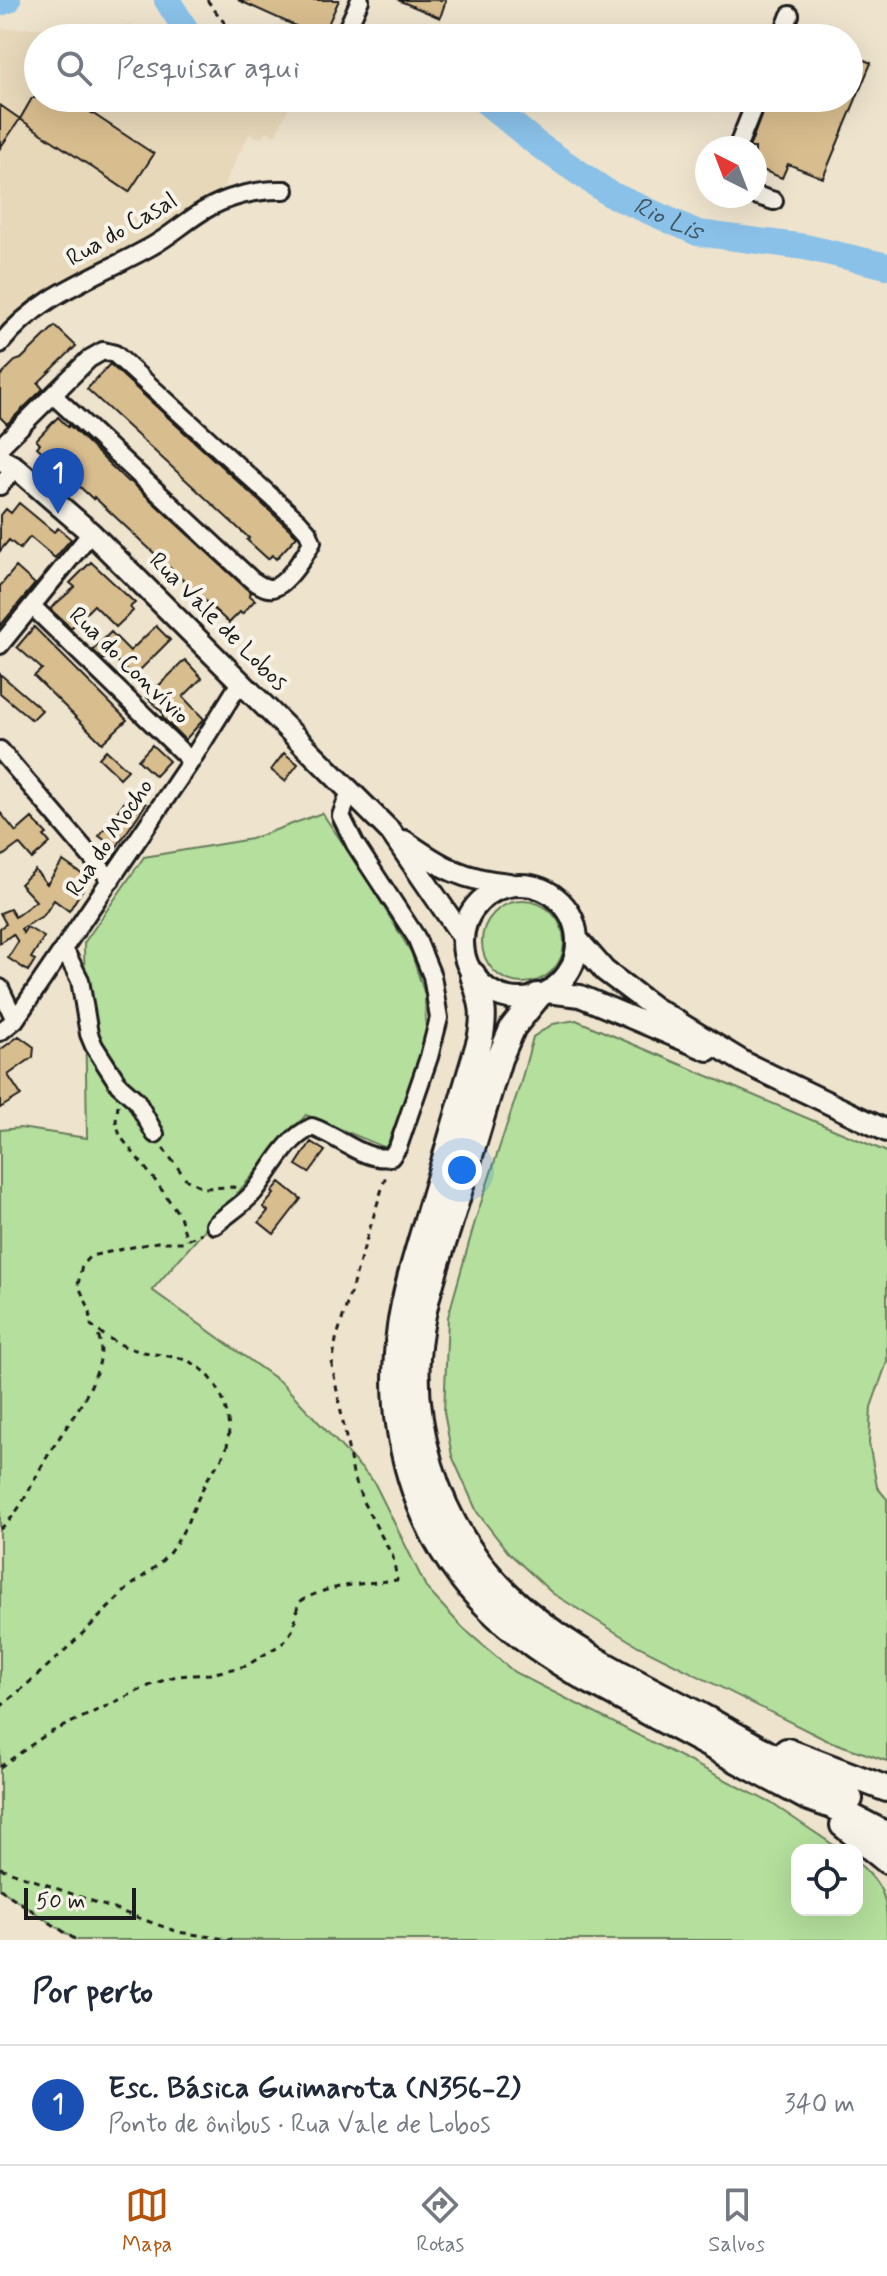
<!DOCTYPE html>
<html lang="pt">
<head>
<meta charset="utf-8">
<style>
  body { margin:0; font-family:Mynerve,sans-serif; background:#f6f6f7; color:#1f2937 }
  .controls { position:absolute; right:24px; bottom:24px; display:grid; overflow:hidden; border-radius:16px; box-shadow:0 8px 32px #0002 }
  .controls button { width:72px; height:72px; display:grid; place-items:center; padding:0; border:0; border-bottom:2px solid #e0e1e3; background:#fff; color:#1f2937; font:40px sans-serif }
  .compass { position:absolute; left:695px; top:136px; width:72px; height:72px; border-radius:50%; background:#fff; box-shadow:0 8px 32px #0002; rotate:318deg }
  .scale { position:absolute; left:24px; bottom:20px; width:112px; box-sizing:border-box; padding-left:8px; border:4px solid #1c1c1c; border-top:0; font-size:22px; line-height:28px; white-space:nowrap; color:#1c1c1c; -webkit-text-stroke:6px #f7f3e8; paint-order:stroke }
  .you { position:absolute; left:462px; top:1170px; width:28px; height:28px; margin:-20px; border:6px solid #fff; border-radius:50%; background:#1a73e8; box-shadow:0 0 0 12px #1a73e833 }
  .badge { display:grid; place-items:center; width:52px; height:52px; border-radius:50%; background:#b45309; color:#fff; font-size:26px; font-weight:700 }
  .pin { position:absolute; translate:-50% -66px; filter:drop-shadow(0 2px 4px #0008) }
  .pin::after { content:''; position:absolute; top:42px; width:28px; height:24px; background:inherit; clip-path:polygon(0 0,100% 0,50% 100%) }
  .list { margin:0; padding:0; list-style:none }
  h2 { display:flex; justify-content:space-between; align-items:center; height:104px; margin:0; padding:0 32px; font-size:34px }
  h2 small { font-size:26px; font-weight:400; color:#747a83 }
  .list li { display:grid; grid-template-columns:52px 1fr auto; gap:24px; align-items:center; box-sizing:border-box; height:120px; padding:0 32px; border-top:2px solid #e0e1e3 }
  .list b { display:block; font-size:30px; white-space:nowrap }
  .list p { margin:0; font-size:26px; white-space:nowrap; color:#747a83 }
  .list em { font-size:26px; font-style:normal; color:#747a83 }
  .icon { flex:none; width:44px; height:44px; fill:none; stroke:currentColor; stroke-width:2; stroke-linecap:round; stroke-linejoin:round }
  .map { position:relative; flex:none; width:887px; height:1940px; overflow:hidden }
  .search { position:absolute; background:#fff; box-shadow:0 8px 32px #0002; left:24px; right:24px; top:24px; height:88px; display:flex; align-items:center; gap:20px; box-sizing:border-box; padding:0 28px; border-radius:44px; color:#747a83; font-size:30px }
  .sheet { height:224px; background:#fff }
  nav { display:flex; justify-content:space-around; align-items:center; box-sizing:border-box; height:112px; border-top:2px solid #e0e1e3; background:#fff; font-size:22px; color:#747a83 }
  nav a { display:grid; justify-items:center; gap:4px }
  nav .on { color:#b45309 }
  .map>svg:first-child { display:block }
  .built { fill:#e7d8ba }
  .green { fill:#b4df9c; stroke:#687e5c; stroke-width:2 }
  .lines { fill:none; stroke-linecap:round; stroke-linejoin:round }
  .river { stroke:#8ac1e8; stroke-width:26 }
  .building { fill:#d8bd8e; stroke:#1c1c1c; stroke-width:2 }
  .minor-casing { stroke:#1c1c1c; stroke-width:22 }
  .major-casing { stroke:#1c1c1c; stroke-width:26 }
  .highway-casing { stroke:#1c1c1c; stroke-width:30 }
  .path { stroke:#1c1c1c; stroke-width:3; stroke-dasharray:6 6; stroke-linecap:butt }
  .minor { stroke:#f7f3e8; stroke-width:16 }
  .major { stroke:#f7f3e8; stroke-width:20 }
  .highway { stroke:#f7f3e8; stroke-width:24 }
  .labels { text-anchor:middle; dominant-baseline:central; stroke-width:8; stroke-linejoin:round; paint-order:stroke }
  .street-label { font-size:24px; fill:#1c1c1c; stroke:#f7f3e8 }
  .water-label { font-size:26px; font-style:italic; fill:#425663; stroke:#f7f3e8 }
</style>
</head>
<body>
<div class="map">
<svg width="887" height="1940" viewBox="0 0 887 1940">
  <rect width="100%" height="100%" fill="#eee3cd"/>
  <filter id="ink" filterUnits="userSpaceOnUse"><feTurbulence type="fractalNoise" baseFrequency=".0125" numOctaves="2"/><feDisplacementMap in="SourceGraphic" scale="16" xChannelSelector="R" yChannelSelector="G"/><feConvolveMatrix kernelMatrix="1 2 1 2 8 2 1 2 1" color-interpolation-filters="sRGB"/></filter>
  <g filter="url(#ink)">
    <path class="built" d="M 131,25 L 138,38 L 38,38 L 38,98 L 188,98 L 203,106 L 277,102 L 290,105 L 275,136 L 267,131 L 262,138 L 249,134 L 229,174 L 223,192 L 215,195 L 169,230 L 24,307 L 0,339 L 0,29 Z"/>
    <path class="green" d="M 322,813 L 362,871 L 411,952 L 425,995 L 426,1035 L 422,1058 L 386,1148 L 306,1115 L 152,1290 L 283,1384 L 374,1482 L 427,1589 L 463,1628 L 514,1672 L 771,1803 L 841,1850 L 797,1850 L 797,1910 L 857,1910 L 857,1862 C 887,1888 887,1899 887,1940 L 76,1940 L 0,1889 L 0,1130 L 20,1128 L 87,1138 L 84,943 L 144,857 L 251,839 Z
      M482 942a41 41 0 1 1 82 0a41 41 0 1 1-82 0Z
      M 576,1020 L 887,1152 L 887,1362 L 871,1407 L 869,1443 L 877,1487 L 887,1499 L 887,1761 L 826,1740 L 638,1646 L 552,1593 L 508,1552 L 477,1512 L 452,1456 L 444,1412 L 448,1317 L 476,1218 L 520,1085 L 533,1037 L 553,1024 Z"/>
    <g class="lines">
      <g class="river">
        <path d="M 167,0 L 191,38"/>
        <path d="M 0,3 L 8,0"/>
        <path id="s1" d="M 481,98 L 537,144 L 610,194 L 698,233 L 805,247 L 887,266"/>
      </g>
    </g>
    <path class="building" d="M 238,0 L 339,0 L 322,38 Z
      M 398,0 L 446,0 L 440,18 Z
      M 849,53 L 871,63 L 823,178 L 788,164 L 782,178 L 755,167 L 755,148 L 749,148 L 768,98 L 849,98 Z
      M 32,98 L 69,98 L 154,154 L 129,192 L 20,119 Z
      M 0,105 L 20,119 L 0,148 Z
      M 55,326 L 76,346 L 38,383 L 43,389 L 7,424 L 0,417 L 0,376 L 15,361 L 21,359 Z
      M 110,364 L 297,536 L 276,559 L 272,555 L 268,559 L 247,540 L 249,538 L 87,389 Z
      M 58,417 L 68,427 L 69,425 L 128,482 L 130,481 L 251,593 L 249,595 L 255,600 L 242,614 L 240,612 L 229,623 L 94,497 L 93,499 L 37,447 L 40,444 L 36,440 Z
      M 19,503 L 54,532 L 58,528 L 71,539 L 55,558 L 30,537 L 20,549 L 9,540 L 0,551 L 0,516 L 6,509 L 11,513 Z
      M 91,562 L 135,603 L 130,607 L 133,611 L 116,627 L 94,605 L 71,628 L 50,609 L 75,587 L 70,583 Z
      M 16,567 L 35,584 L 0,626 L 0,586 Z
      M 156,626 L 170,640 L 133,677 L 109,653 L 103,660 L 93,650 L 111,632 L 130,651 Z
      M 34,627 L 127,720 L 102,743 L 34,676 L 42,669 L 17,647 Z
      M 185,660 L 202,678 L 183,697 L 204,719 L 185,740 L 162,717 L 164,714 L 147,697 Z
      M 0,674 L 42,710 L 32,720 L 0,693 Z
      M 152,745 L 169,761 L 155,776 L 138,760 Z
      M 106,750 L 128,770 L 120,778 L 99,758 Z
      M 284,753 L 298,764 L 285,781 L 271,770 Z
      M 131,793 L 146,804 L 116,848 L 99,836 Z
      M 0,812 L 16,832 L 32,818 L 47,834 L 44,836 L 50,843 L 32,859 L 19,844 L 0,858 Z
      M 63,861 L 89,879 L 69,911 L 54,900 L 44,915 L 21,929 L 23,933 L 27,927 L 44,937 L 31,958 L 35,960 L 28,971 L 8,958 L 18,942 L 13,934 L 0,943 L 0,928 L 6,924 L 0,913 L 10,909 L 15,917 L 36,901 L 20,884 L 35,870 L 47,884 Z
      M 19,1036 L 34,1047 L 33,1057 L 8,1075 L 21,1095 L 0,1108 L 0,1050 Z
      M 311,1142 L 325,1151 L 309,1173 L 296,1165 Z
      M 280,1182 L 301,1199 L 274,1234 L 259,1222 L 268,1211 L 263,1207 L 274,1194 L 272,1192 Z"/>
    <g class="lines">
      <g class="minor-casing">
        <path id="minor" d="M 343,38 L 360,0
          M 781,38 L 790,15
          M 737,148 L 757,98
          M 755,195 L 774,201
          M 0,344 C 41,293 97,277 152,246 C 170,236 185,222 203,211 C 226,197 257,189 285,190
          M 0,447 L 89,359 L 103,351 L 115,354 L 299,522 L 308,532 L 312,542 C 306,554 286,586 272,588 C 265,589 259,584 253,581 L 53,395
          M 0,486 L 15,467
          M 32,606 L 191,761
          M 0,645 L 91,533
          M 0,750 L 111,880
          M 64,949 L 80,980 L 89,1034 L 94,1046 L 119,1085 L 136,1100 L 155,1134
          M 0,988 L 15,1020
          M 0,1032 L 15,1020 L 191,761 L 241,681
          M 215,1225 C 227,1214 243,1205 254,1192 C 272,1170 285,1139 312,1127 C 337,1135 364,1162 391,1157 L 398,1147 L 429,1057 L 439,1018 L 432,976 L 416,937 L 355,844 L 341,816 L 350,791"/>
      </g>
      <g class="major-casing">
        <path id="major" d="M 0,459 L 15,467 L 91,533 L 391,832 L 463,937
          M 404,841 C 441,867 463,880 509,884
          M463 942a57 57 0 1 1 114 0a57 57 0 1 1-114 0Z
          M 578,940 L 605,971 L 653,1007 L 745,1063 L 887,1131
          M 547,992 L 580,996 L 708,1050"/>
      </g>
      <g class="highway-casing">
        <path id="highway" d="M 473,975 C 482,1002 486,1011 480,1040 C 464,1094 448,1149 432,1203 C 420,1244 406,1285 400,1327 C 385,1427 414,1536 488,1607 C 517,1636 551,1658 586,1679 L 806,1797 L 832,1806 L 887,1835
          M 538,996 L 513,1027 L 499,1059 C 483,1113 466,1167 450,1222 C 436,1266 420,1310 417,1357 C 415,1393 420,1430 430,1465 C 472,1606 581,1653 701,1716 C 751,1743 800,1773 850,1799
          M 787,1751 L 887,1789
          M 843,1825 L 887,1861"/>
      </g>
      <path class="path" d="M 207,0 L 236,38
        M 118,1105 L 116,1121 L 120,1136 L 154,1179 L 180,1216 L 187,1240
        M 163,1148 L 187,1180 L 205,1188 L 233,1187 L 238,1188
        M 0,1529 C 19,1515 32,1483 44,1462 C 61,1432 86,1404 97,1370 C 102,1357 102,1347 98,1334
        M 0,1707 C 42,1673 82,1635 120,1596 C 135,1580 156,1570 170,1552 C 186,1531 194,1505 206,1482 C 212,1470 224,1459 227,1446 C 233,1422 223,1389 205,1372 C 187,1355 167,1357 144,1352 C 123,1348 106,1338 91,1325 L 90,1310 L 78,1285 L 82,1265 L 90,1256 L 157,1242 L 183,1242 L 202,1233
        M 0,1767 L 47,1734 L 153,1684 L 176,1676 L 210,1674 L 246,1666 L 283,1643 L 294,1628 L 298,1603 C 326,1584 364,1584 397,1580 L 393,1557 L 363,1502 L 353,1474 L 332,1365 L 336,1340 L 387,1172
        M 0,1868 L 178,1932 L 232,1940
        M 0,1889 L 76,1940"/>
      <use href="#minor" class="minor"/>
      <use href="#major" class="major"/>
      <use href="#highway" class="highway"/>
    </g>
  </g>
  <g class="labels">
    <g class="street-label">
      <text transform="translate(122 230) rotate(-30)">Rua do Casal</text>
      <text transform="translate(218 622) rotate(45)">Rua Vale de Lobos</text>
      <text transform="translate(129 666) rotate(44)">Rua do Convívio</text>
      <text transform="translate(110 838) rotate(-56)">Rua do Mocho</text>
    </g>
    <g class="water-label">
      <text stroke="none"><textPath href="#s1" startOffset="224">Rio Lis</textPath></text>
    </g>
  </g>
</svg>
<div class="controls">
<button><svg class="icon" aria-label="locate" viewBox="0 0 24 24"><circle cx="12" cy="12" r="6"/><path d="M12 2v4M12 18v4M2 12h4M18 12h4"/></svg></button>
</div>
<svg class="compass" viewBox="-18 -18 36 36"><path d="M0-13l5 13h-10z" fill="#e53935"/><path d="M0 13l5-13h-10z" fill="#747a83"/></svg>
<div class="scale">50 m</div>
<div class="you"></div>
<div class="pin badge" style="left:58px;top:514px;background:#1a4fb4">1</div>
<div class="search"><svg class="icon" aria-label="search" viewBox="0 0 24 24"><circle cx="10" cy="10" r="6"/><path d="M15 15l6 6"/></svg>Pesquisar aqui</div>
</div>
<section class="sheet">
<h2>Por perto<small></small></h2>
<ul class="list">
<li><span class="badge" style="background:#1a4fb4">1</span><div><b>Esc. Básica Guimarota (N356-2)</b><p>Ponto de ônibus · Rua Vale de Lobos</p></div><em>340 m</em></li>
</ul>
</section>
<nav>
<a class="on"><svg class="icon" aria-label="map" viewBox="0 0 24 24"><path d="M3 6l6-2 6 2 6-2v14l-6 2-6-2-6 2zM9 4v14M15 6v14"/></svg>Mapa</a>
<a><svg class="icon" aria-label="directions" viewBox="0 0 24 24"><path d="M12 3l9 9-9 9-9-9zM9 14v-3h6M13 9l2 2-2 2"/></svg>Rotas</a>
<a><svg class="icon" aria-label="saved" viewBox="0 0 24 24"><path d="M7 4h10v16l-5-4-5 4z"/></svg>Salvos</a>
</nav>
</body>
</html>
